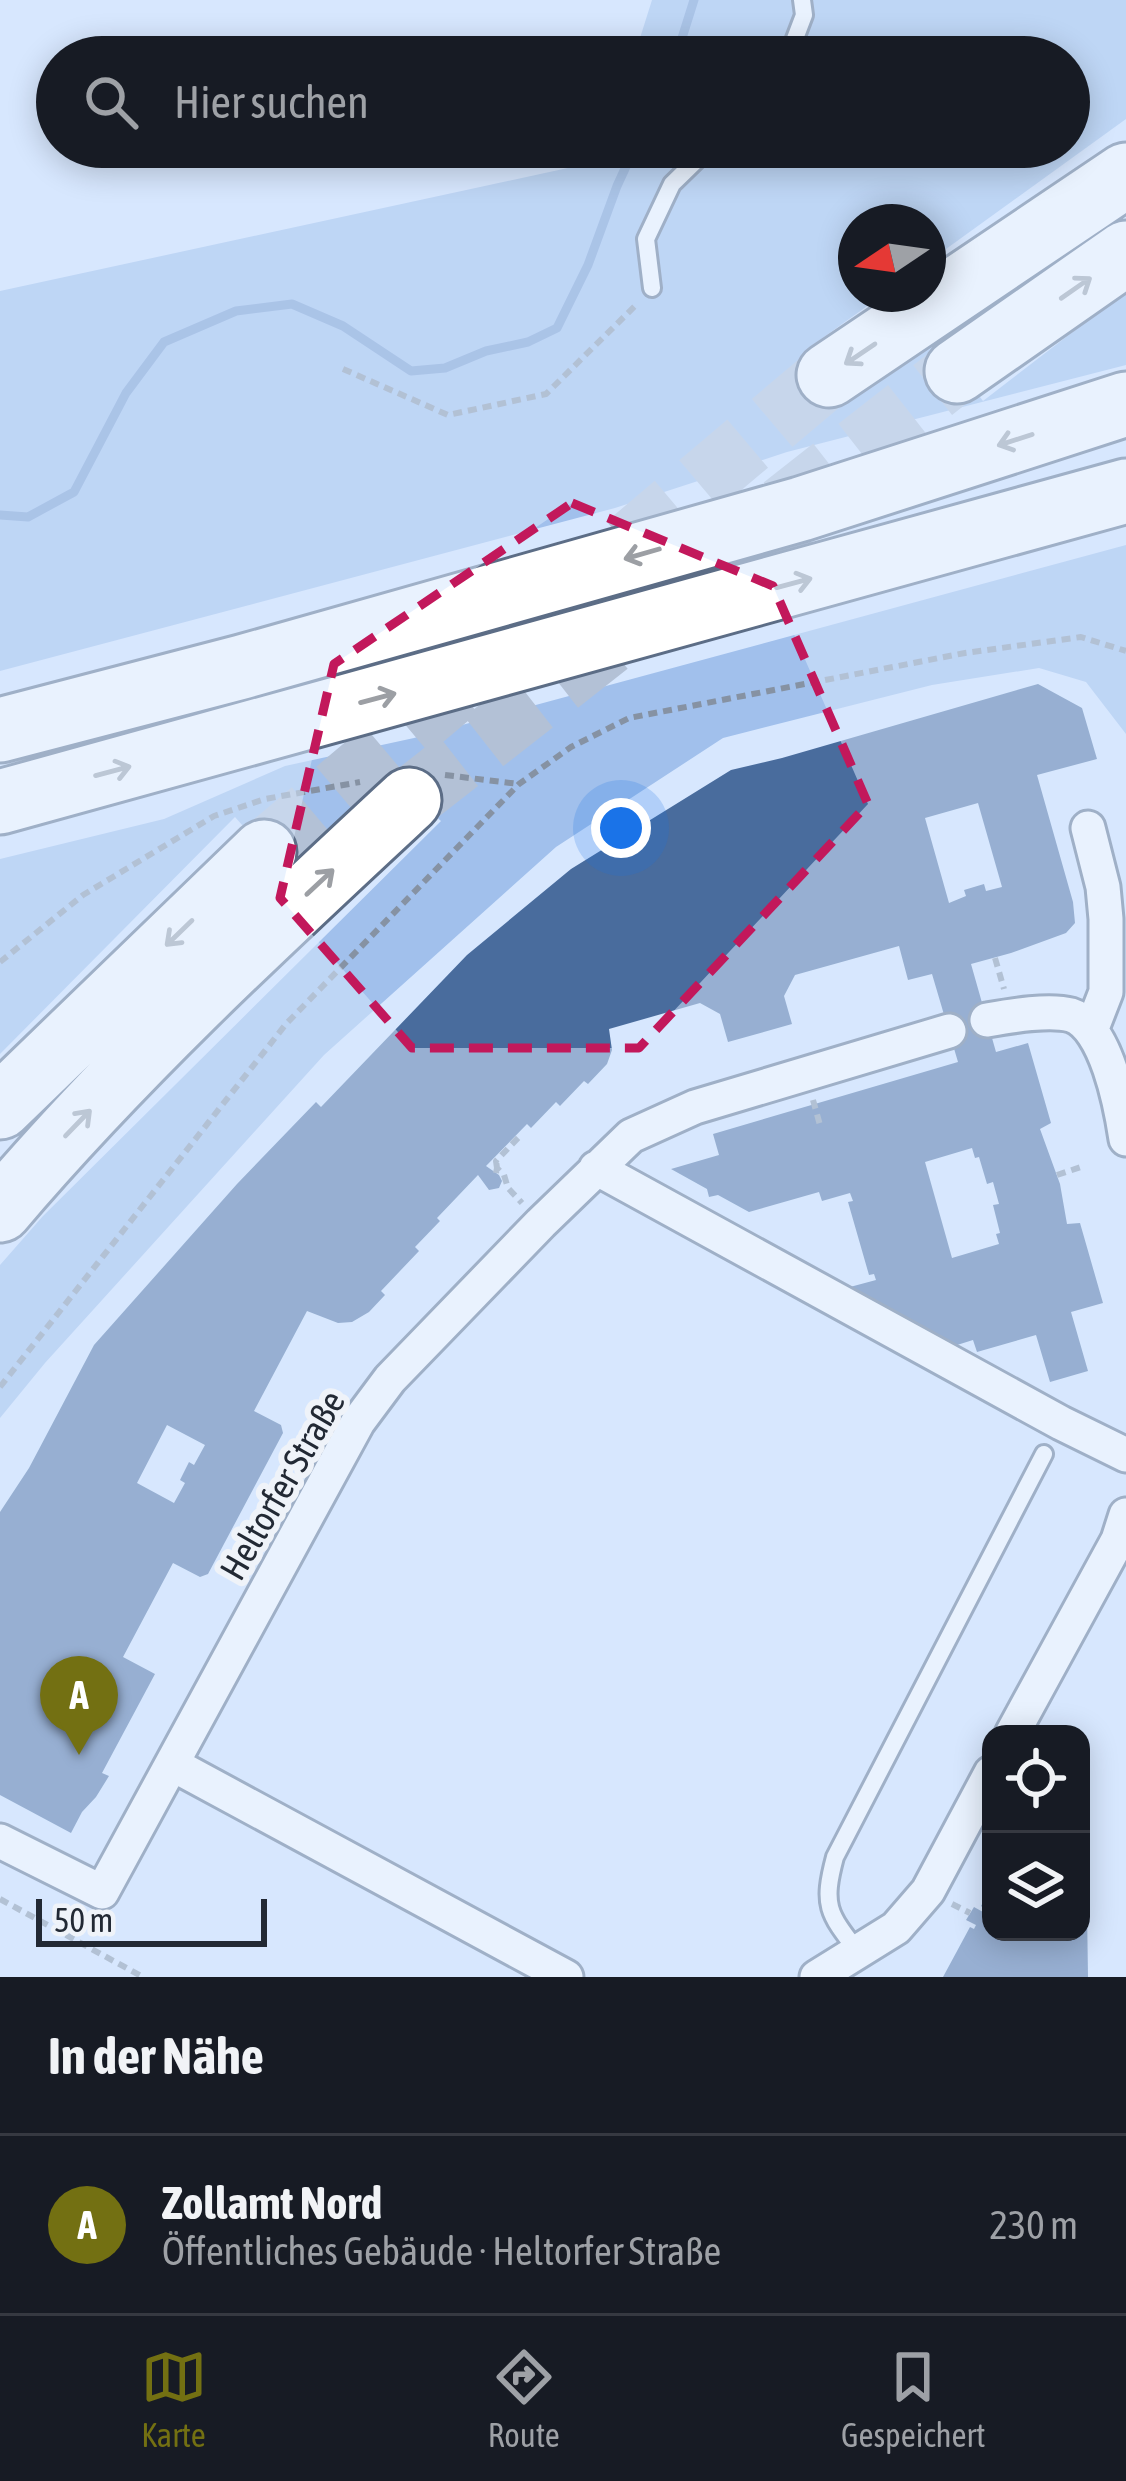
<!DOCTYPE html>
<html lang="de">
<head>
<meta charset="utf-8">
<style>
  body { margin:0; font-family:"Asap Condensed",sans-serif; background:#242831; color:#f1f3f6 }
  .controls { position:absolute; right:36px; bottom:36px; display:grid; overflow:hidden; border-radius:24px; box-shadow:0 6px 30px #0003 }
  .controls button { width:108px; height:108px; display:grid; place-items:center; padding:0; border:0; border-bottom:3px solid #363941; background:#171b24; color:#f1f3f6; font:60px sans-serif }
  .compass { position:absolute; left:838px; top:204px; width:108px; height:108px; border-radius:50%; background:#171b24; box-shadow:0 6px 30px #0003; rotate:257deg }
  .scale { position:absolute; left:36px; bottom:30px; width:231px; box-sizing:border-box; padding-left:12px; border:6px solid #222934; border-top:0; font-size:33px; line-height:42px; white-space:nowrap; color:#222934; -webkit-text-stroke:9px #eff3f9; paint-order:stroke }
  .you { position:absolute; left:621px; top:828px; width:42px; height:42px; margin:-30px; border:9px solid #fff; border-radius:50%; background:#1a73e8; box-shadow:0 0 0 18px #1a73e833 }
  .badge { display:grid; place-items:center; width:78px; height:78px; border-radius:50%; background:#737012; color:#fff; font-size:39px; font-weight:700 }
  .pin { position:absolute; translate:-50% -99px; filter:drop-shadow(0 3px 6px #0008) }
  .pin::after { content:''; position:absolute; top:63px; width:42px; height:36px; background:inherit; clip-path:polygon(0 0,100% 0,50% 100%) }
  .list { margin:0; padding:0; list-style:none }
  h2 { display:flex; justify-content:space-between; align-items:center; height:156px; margin:0; padding:0 48px; font-size:51px }
  h2 small { font-size:39px; font-weight:400; color:#9ea1a6 }
  .list li { display:grid; grid-template-columns:78px 1fr auto; gap:36px; align-items:center; box-sizing:border-box; height:180px; padding:0 48px; border-top:3px solid #363941 }
  .list b { display:block; font-size:45px; white-space:nowrap }
  .list p { margin:0; font-size:39px; white-space:nowrap; color:#9ea1a6 }
  .list em { font-size:39px; font-style:normal; color:#9ea1a6 }
  .icon { flex:none; width:66px; height:66px; fill:none; stroke:currentColor; stroke-width:2; stroke-linecap:round; stroke-linejoin:round }
  .map { position:relative; flex:none; width:1126px; height:1977px; overflow:hidden }
  .search { position:absolute; background:#171b24; box-shadow:0 6px 30px #0003; left:36px; right:36px; top:36px; height:132px; display:flex; align-items:center; gap:30px; box-sizing:border-box; padding:0 42px; border-radius:66px; color:#9ea1a6; font-size:45px }
  .sheet { height:336px; background:#171b24 }
  nav { display:flex; justify-content:space-around; align-items:center; box-sizing:border-box; height:168px; border-top:3px solid #363941; background:#171b24; font-size:33px; color:#9ea1a6 }
  nav a { display:grid; justify-items:center; gap:6px }
  nav .on { color:#737012 }
  .map>svg:first-child { display:block }
  .green { fill:#a1c0ec }
  .lines { fill:none; stroke-linecap:round; stroke-linejoin:round }
  .stream { stroke:#7499cd; stroke-width:9 }
  .building { fill:#496c9d; fill-rule:evenodd }
  .motorway-tunnel { stroke:#b3c1d6; stroke-width:63; stroke-dasharray:63 32; stroke-linecap:butt }
  .service-casing { stroke:#5c6d86; stroke-width:22 }
  .minor-casing { stroke:#5c6d86; stroke-width:39 }
  .motorway-casing { stroke:#5c6d86; stroke-width:69 }
  .path { stroke:#8692a3; stroke-width:6; stroke-dasharray:9 6; stroke-linecap:butt }
  .service { stroke:#fff; stroke-width:16 }
  .minor { stroke:#fff; stroke-width:33 }
  .motorway { stroke:#fff; stroke-width:63 }
  .oneway { stroke:#9c9fa4 }
  .marked { fill:none; stroke:#c2185b; stroke-width:9; stroke-dasharray:24 15; stroke-linejoin:round }
  .labels { text-anchor:middle; dominant-baseline:central; stroke-width:12; stroke-linejoin:round; paint-order:stroke }
  .street-label { font-size:36px; fill:#222934; stroke:#eff3f9 }
</style>
</head>
<body>
<div class="map">
<svg width="1126" height="1977" viewBox="0 0 1126 1977">
  <rect width="100%" height="100%" fill="#d7e7fe"/>
  <path class="green" d="M 652,0 L 1126,0 L 1126,119 L 928,262 L 928,222 L 856,222 L 856,294 L 884,294 L 810,347 L 845,398 L 935,337 L 983,401 L 1126,291 L 1126,365 L 787,452 L 615,508 L 0,671 L 0,291 L 600,161 L 605,147 L 1069,147 L 1069,57 L 634,57 Z
    M 1126,545 L 1126,734 L 1086,682 L 1039,668 L 932,685 L 723,738 L 556,847 L 324,1055 L 45,1363 L 0,1418 L 0,1265 L 43,1216 L 441,821 L 400,786 L 291,880 L 235,817 L 0,1054 L 0,859 L 164,819 L 285,766 L 414,738 Z"/>
  <g class="lines">
    <path class="stream" d="M 676,57 L 694,0
      M 0,515 L 28,517 L 74,492 L 126,393 L 164,342 L 236,311 L 292,304 L 343,326 L 411,371 L 445,368 L 486,351 L 528,342 L 557,328 L 588,265 L 617,186 L 635,147"/>
  </g>
  <path class="building" d="M 1038,684 L 1082,708 L 1097,759 L 1037,775 L 1073,902 L 1075,923 L 1066,933 L 1011,953 L 971,964 L 996,1052 L 1028,1043 L 1051,1123 L 1040,1129 L 1060,1184 L 1067,1224 L 1080,1223 L 1103,1303 L 1071,1312 L 1088,1371 L 1050,1382 L 1036,1335 L 977,1352 L 973,1340 L 957,1345 L 950,1341 L 948,1344 L 897,1313 L 888,1316 L 886,1307 L 850,1287 L 876,1280 L 874,1274 L 869,1275 L 848,1202 L 853,1201 L 850,1193 L 822,1201 L 819,1192 L 749,1212 L 718,1195 L 709,1197 L 707,1189 L 671,1169 L 719,1155 L 713,1134 L 958,1062 L 932,974 L 908,980 L 899,946 L 795,975 L 784,996 L 792,1024 L 728,1042 L 720,1014 L 700,1003 L 609,1029 L 612,1050 L 607,1064 L 588,1084 L 584,1081 L 560,1106 L 556,1102 L 531,1128 L 527,1124 L 486,1166 L 499,1175 L 502,1181 L 499,1188 L 489,1190 L 478,1175 L 437,1218 L 440,1221 L 415,1247 L 419,1251 L 381,1291 L 385,1295 L 369,1312 L 352,1322 L 338,1323 L 307,1311 L 254,1411 L 281,1425 L 283,1433 L 208,1574 L 200,1577 L 173,1563 L 123,1657 L 155,1674 L 102,1773 L 109,1776 L 96,1797 L 82,1812 L 71,1833 L 0,1795 L 0,1512 L 29,1468 L 94,1345 L 237,1184 L 316,1102 L 321,1107 L 467,955 L 571,869 L 731,770 L 782,758 ZM 978,803 L 1002,887 L 986,891 L 984,884 L 964,890 L 966,896 L 949,903 L 925,818 ZM 972,1148 L 975,1158 L 979,1157 L 987,1184 L 993,1182 L 999,1204 L 993,1205 L 1000,1233 L 996,1234 L 999,1244 L 952,1258 L 925,1162 ZM 167,1425 L 205,1445 L 194,1465 L 189,1462 L 180,1480 L 185,1483 L 174,1503 L 137,1483 Z
    M 991,1888 L 991,1932 L 1081,1932 L 1081,1909 L 1087,1909 L 1088,1977 L 943,1977 L 970,1927 L 974,1929 L 976,1925 L 966,1920 L 974,1907 L 983,1912 L 985,1909 L 981,1906 Z"/>
  <g class="lines">
    <path class="motorway-tunnel" d="M 409,800 L 957,371
      M 264,852 L 829,375"/>
    <g class="service-casing">
      <path id="service" d="M 788,57 L 804,15 L 802,0
        M 652,288 L 646,239 L 672,184 L 710,147
        M 858,1952 C 828,1913 822,1906 835,1857 L 1044,1454"/>
    </g>
    <g class="minor-casing">
      <path id="minor" d="M 1088,828 L 1103,887 L 1106,919 L 1106,992 L 1092,1028
        M 987,1020 C 1010,1016 1049,1009 1071,1015 C 1106,1026 1121,1106 1126,1139
        M 596,1168 L 1061,1423 L 1126,1455
        M 1012,1734 L 1118,1540 L 1126,1515
        M 172,1764 L 566,1977
        M 0,1841 L 102,1892 L 358,1422 L 390,1379 L 541,1223 L 631,1136 L 695,1107 L 949,1031
        M 817,1977 L 896,1928 L 928,1891 L 991,1773"/>
    </g>
    <g class="motorway-casing">
      <path id="motorway" d="M 957,371 L 1126,253
        M 829,375 L 1126,175
        M 0,730 L 242,667 L 801,509 L 1126,404
        M 0,802 L 1126,491
        M 0,1107 L 264,852
        M 0,1210 C 125,1063 268,931 409,800"/>
    </g>
    <path class="path" d="M 343,369 L 448,415 L 546,394 L 637,304
      M 445,775 L 519,784
      M 995,958 L 1004,989
      M 0,962 L 83,895 L 214,816 L 265,799 L 360,782
      M 813,1100 L 820,1125
      M 497,1168 L 496,1161 L 519,1137
      M 496,1173 L 497,1168 L 504,1175 L 508,1188 L 522,1203
      M 1057,1175 L 1081,1167
      M 0,1387 L 286,1024 L 519,784 L 571,747 L 629,718 L 965,653 L 1081,637 L 1126,651
      M 0,1899 L 143,1977
      M 952,1904 L 970,1913"/>
    <use href="#service" class="service"/>
    <use href="#minor" class="minor"/>
    <use href="#motorway" class="motorway"/>
  </g>
  <defs><path id="oneway-shaft" d="M-6 0H5M1.5-3L5.5 0L1.5 3" fill="none" stroke-width="1.6" stroke-linecap="round" stroke-linejoin="round" transform="scale(3)"/></defs>
  <g class="oneway">
    <use href="#oneway-shaft" transform="translate(1076 288) rotate(-35)"/>
    <use href="#oneway-shaft" transform="translate(860 354) rotate(146)"/>
    <use href="#oneway-shaft" transform="translate(1015 440) rotate(162)"/>
    <use href="#oneway-shaft" transform="translate(642 554) rotate(164)"/>
    <use href="#oneway-shaft" transform="translate(794 583) rotate(-15)"/>
    <use href="#oneway-shaft" transform="translate(378 698) rotate(-15)"/>
    <use href="#oneway-shaft" transform="translate(113 771) rotate(-15)"/>
    <use href="#oneway-shaft" transform="translate(320 882) rotate(-43)"/>
    <use href="#oneway-shaft" transform="translate(179 933) rotate(136)"/>
    <use href="#oneway-shaft" transform="translate(78 1123) rotate(-46)"/>
  </g>
  <path d="M0 0H1126V1977H0ZM 572,503 L 773,586 L 868,804 L 639,1048 L 412,1048 L 280,898 L 334,664 Z" fill="#d7e7fe" fill-opacity=".55" fill-rule="evenodd"/>
  <path class="marked" d="M 572,503 L 773,586 L 868,804 L 639,1048 L 412,1048 L 280,898 L 334,664 Z"/>
  <g class="labels">
    <g class="street-label">
      <text transform="translate(282 1485) rotate(-60)">Heltorfer Straße</text>
    </g>
  </g>
</svg>
<div class="controls">
<button><svg class="icon" aria-label="locate" viewBox="0 0 24 24"><circle cx="12" cy="12" r="6"/><path d="M12 2v4M12 18v4M2 12h4M18 12h4"/></svg></button>
<button><svg class="icon" aria-label="layers" viewBox="0 0 24 24"><path d="M12 4l9 5-9 5-9-5zM3 14l9 5 9-5"/></svg></button>
</div>
<svg class="compass" viewBox="-18 -18 36 36"><path d="M0-13l5 13h-10z" fill="#e53935"/><path d="M0 13l5-13h-10z" fill="#9ea1a6"/></svg>
<div class="scale">50 m</div>
<div class="you"></div>
<div class="pin badge" style="left:79px;top:1755px">A</div>
<div class="search"><svg class="icon" aria-label="search" viewBox="0 0 24 24"><circle cx="10" cy="10" r="6"/><path d="M15 15l6 6"/></svg>Hier suchen</div>
</div>
<section class="sheet">
<h2>In der Nähe<small></small></h2>
<ul class="list">
<li><span class="badge">A</span><div><b>Zollamt Nord</b><p>Öffentliches Gebäude · Heltorfer Straße</p></div><em>230 m</em></li>
</ul>
</section>
<nav>
<a class="on"><svg class="icon" aria-label="map" viewBox="0 0 24 24"><path d="M3 6l6-2 6 2 6-2v14l-6 2-6-2-6 2zM9 4v14M15 6v14"/></svg>Karte</a>
<a><svg class="icon" aria-label="directions" viewBox="0 0 24 24"><path d="M12 3l9 9-9 9-9-9zM9 14v-3h6M13 9l2 2-2 2"/></svg>Route</a>
<a><svg class="icon" aria-label="saved" viewBox="0 0 24 24"><path d="M7 4h10v16l-5-4-5 4z"/></svg>Gespeichert</a>
</nav>
</body>
</html>
